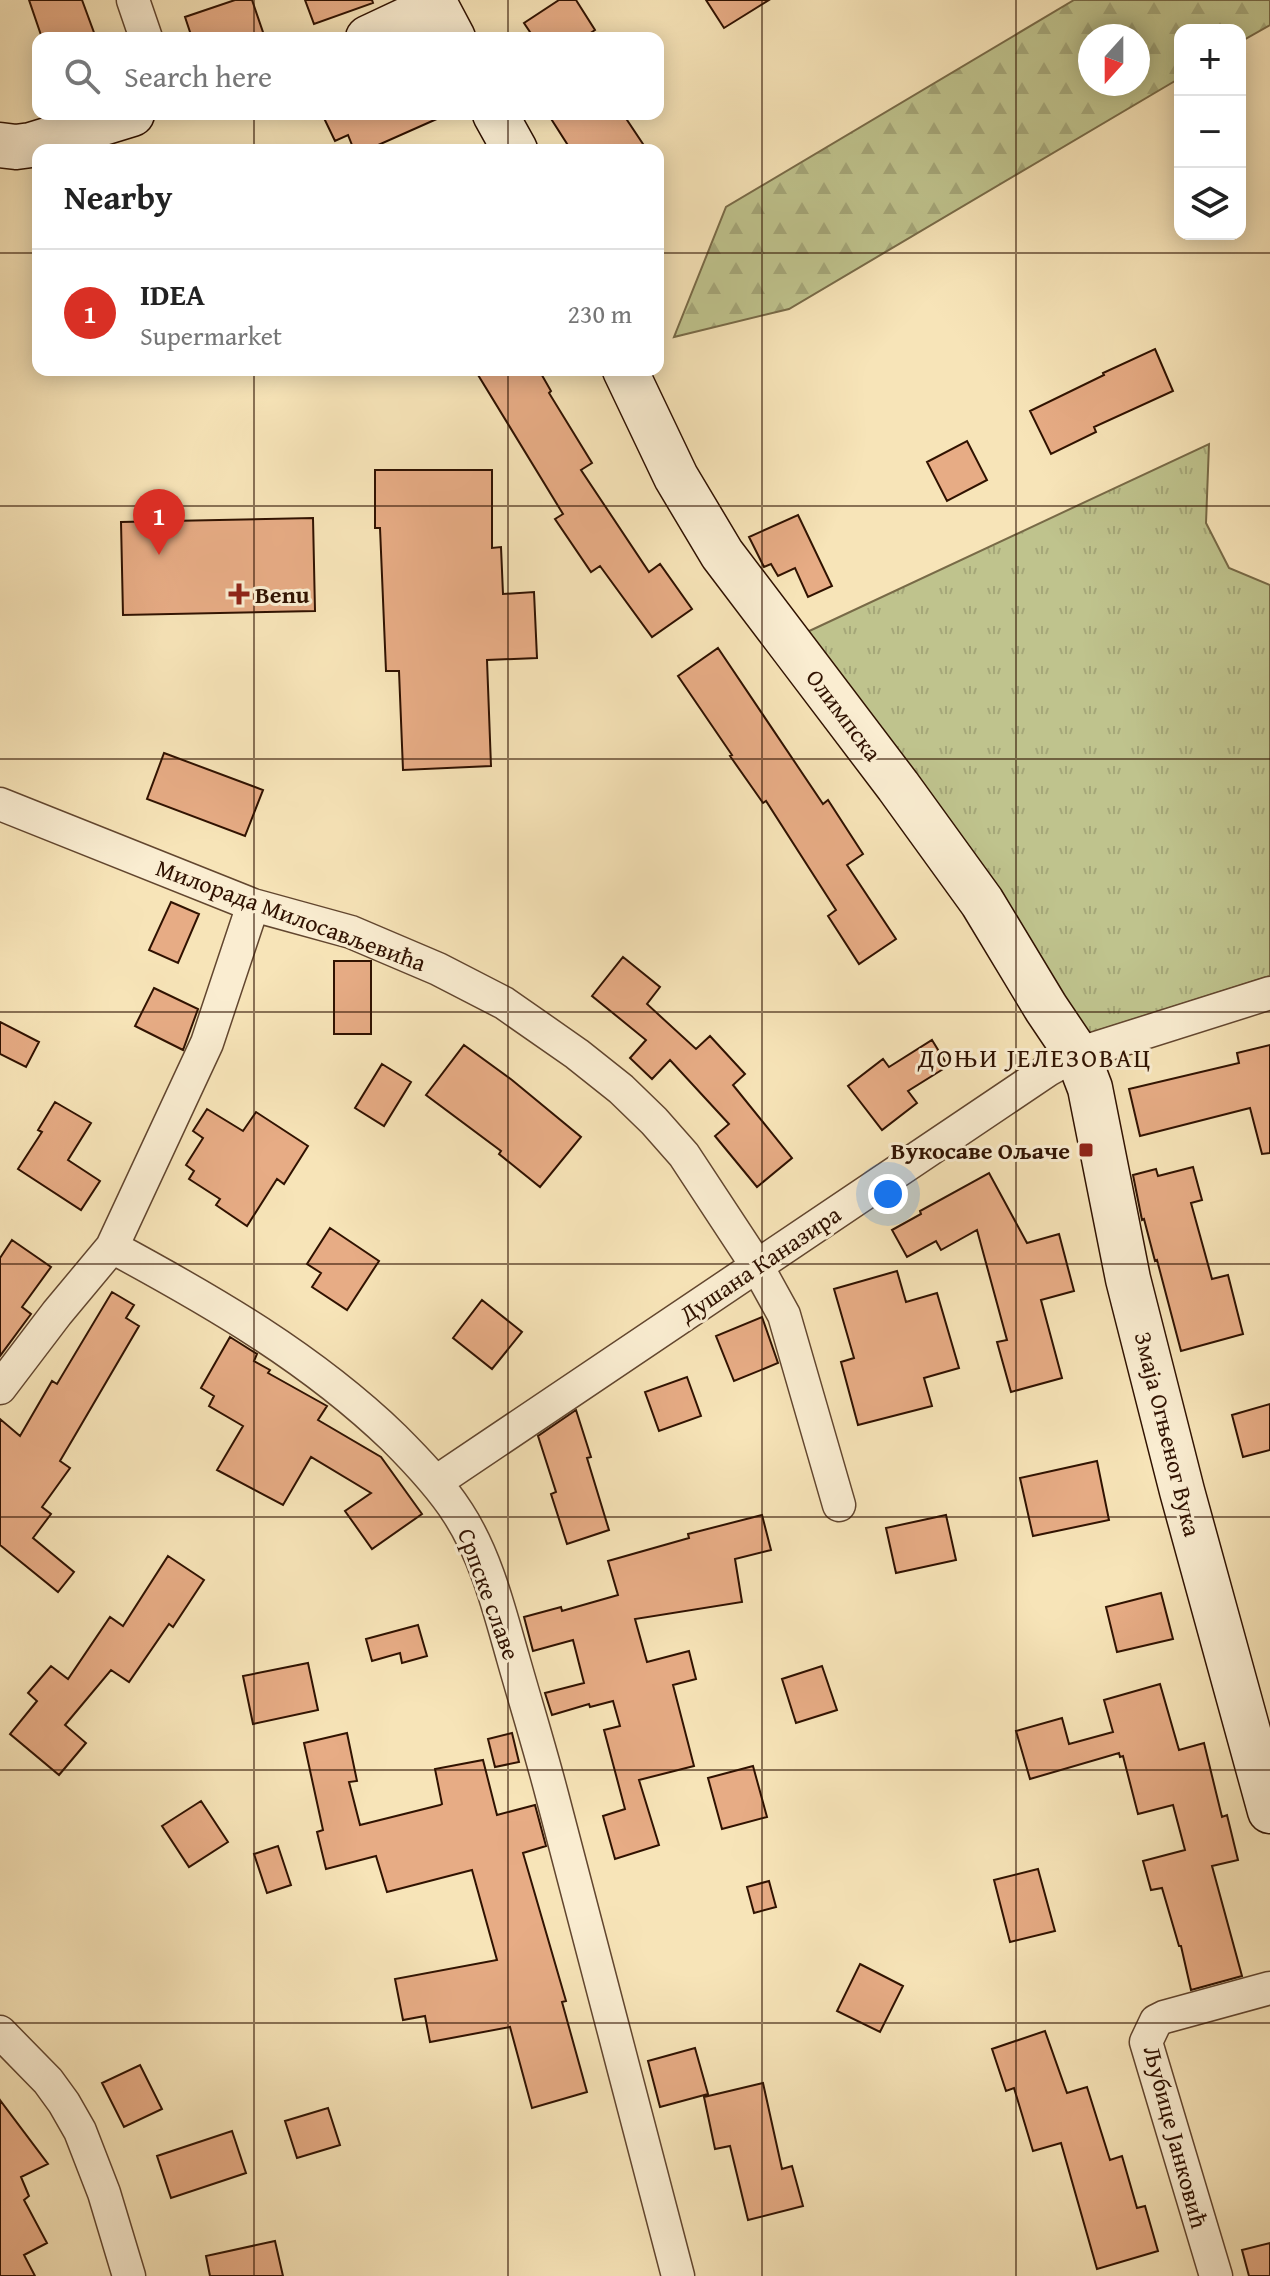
<!DOCTYPE html>
<html lang="en">
<head>
<meta charset="utf-8">
<style>
  body { margin:0; font-family:"Gentium Book Plus",serif; background:#f6f6f6; color:#222 }
  .controls { position:absolute; right:24px; top:24px; display:grid; overflow:hidden; border-radius:16px; box-shadow:0 4px 20px #0003 }
  .controls button { width:72px; height:72px; display:grid; place-items:center; padding:0; border:0; border-bottom:2px solid #e0e0e0; background:#fff; color:#222; font:40px sans-serif }
  .compass { position:absolute; left:1078px; top:24px; width:72px; height:72px; border-radius:50%; background:#fff; box-shadow:0 4px 20px #0003; rotate:201deg }
  .you { position:absolute; left:888px; top:1194px; width:28px; height:28px; margin:-20px; border:6px solid #fff; border-radius:50%; background:#1a73e8; box-shadow:0 0 0 12px #1a73e833 }
  .badge { display:grid; place-items:center; width:52px; height:52px; border-radius:50%; background:#d93025; color:#fff; font-size:26px; font-weight:700 }
  .pin { position:absolute; translate:-50% -66px; filter:drop-shadow(0 2px 4px #0008) }
  .pin::after { content:''; position:absolute; top:42px; width:28px; height:24px; background:inherit; clip-path:polygon(0 0,100% 0,50% 100%) }
  .list { margin:0; padding:0; list-style:none }
  h2 { display:flex; justify-content:space-between; align-items:center; height:104px; margin:0; padding:0 32px; font-size:34px }
  h2 small { font-size:26px; font-weight:400; color:#767676 }
  .list li { display:grid; grid-template-columns:52px 1fr auto; gap:24px; align-items:center; box-sizing:border-box; height:128px; padding:0 32px; border-top:2px solid #e0e0e0 }
  .list b { display:block; font-size:30px; white-space:nowrap }
  .list p { margin:0; font-size:26px; white-space:nowrap; color:#767676 }
  .list em { font-size:26px; font-style:normal; color:#767676 }
  .icon { flex:none; width:44px; height:44px; fill:none; stroke:currentColor; stroke-width:2; stroke-linecap:round; stroke-linejoin:round }
  .map { position:relative; flex:none; width:1270px; height:2276px; overflow:hidden }
  .search { position:absolute; background:#fff; box-shadow:0 4px 20px #0003; left:32px; top:32px; width:632px; height:88px; display:flex; align-items:center; gap:20px; box-sizing:border-box; padding:0 28px; border-radius:16px; color:#767676; font-size:30px }
  .panel { position:absolute; background:#fff; box-shadow:0 4px 20px #0003; left:32px; top:144px; width:632px; height:232px; border-radius:16px }
  .map>svg:first-child { display:block }
  .grass { fill:url(#grass-tufts); stroke:#786a47; stroke-width:2 }
  .forest { fill:url(#forest-firs); stroke:#786a47; stroke-width:2; fill-rule:evenodd }
  .building { fill:#e7ac85; stroke:#301201; stroke-width:2 }
  .lines { fill:none; stroke-linecap:round; stroke-linejoin:round }
  .street-casing { stroke:#62462f; stroke-width:35 }
  .secondary-casing { stroke:#301201; stroke-width:47 }
  .street { stroke:#faedd1; stroke-width:32 }
  .secondary { stroke:#faedd1; stroke-width:44 }
  .grid { fill:none; stroke:#301201; stroke-width:2; stroke-opacity:0.55 }
  .poi-dot { fill:#8f2418; stroke:#faedd1; stroke-width:3 }
  .labels { text-anchor:middle; dominant-baseline:central; stroke-width:6; stroke-linejoin:round; paint-order:stroke }
  .poi-label { font-size:24px; font-weight:bold; fill:#301201; stroke:#faedd1; text-anchor:start }
  .street-label { font-size:24px; fill:#301201; stroke:#faedd1 }
  .neighbourhood-label { font-size:26px; letter-spacing:2px; fill:#301201; stroke:#faedd1 }
</style>
</head>
<body>
<div class="map">
<svg width="1270" height="2276" viewBox="0 0 1270 2276">
  <defs>
    <pattern id="grass-tufts" width="24" height="20" patternUnits="userSpaceOnUse" patternTransform="scale(2)"><rect width="24" height="20" fill="#bfc38d"/><path d="M3 7l-1-3M5 7V3M7 7l1-3M15 17l-1-3M17 17v-4M19 17l1-3" fill="none" stroke="#a4a678"/></pattern>
    <pattern id="forest-firs" width="22" height="20" patternUnits="userSpaceOnUse" patternTransform="scale(2)"><rect width="22" height="20" fill="#bfc38d"/><path d="M5 1l3.5 6h-7zM16 11l3.5 6h-7z" fill="#a4a678"/></pattern>
  </defs>
  <rect width="100%" height="100%" fill="#f7e4b8"/>
  <filter id="stains"><feTurbulence type="fractalNoise" baseFrequency=".0025" numOctaves="4"/><feColorMatrix values="0 0 0 0 .2 0 0 0 0 .09 0 0 0 0 .02 0 0 0 .5 -.17"/></filter>
  <radialGradient id="worn" r=".72"><stop offset=".6" stop-color="#630" stop-opacity="0"/><stop offset="1" stop-color="#630" stop-opacity=".3"/></radialGradient>
  <path class="grass" d="M 1209,444 L 1206,523 L 1229,568 L 1270,585 L 1270,976 L 1084,1035 L 805,633 Z"/>
  <path class="forest" d="M 1074,0 L 1270,0 L 1270,25 L 1240,42 L 1240,30 L 1180,30 L 1180,78 L 789,309 L 674,337 L 726,207 ZM 1090,36 L 1138,36 L 1138,84 L 1090,84 Z"/>
  <path class="building" d="M 29,0 L 82,0 L 96,38 L 42,38 Z
    M 235,0 L 252,0 L 265,38 L 192,38 L 185,17 Z
    M 305,0 L 372,0 L 373,3 L 314,24 Z
    M 559,0 L 576,0 L 595,30 L 583,38 L 534,38 L 524,23 Z
    M 706,0 L 769,0 L 724,28 Z
    M 322,114 L 448,114 L 367,150 L 354,150 L 348,135 L 335,141 Z
    M 548,114 L 623,114 L 647,150 L 571,150 Z
    M 1155,349 L 1173,391 L 1094,427 L 1096,432 L 1051,454 L 1030,411 L 1104,375 L 1103,373 Z
    M 475,370 L 539,370 L 551,391 L 549,393 L 592,463 L 581,470 L 649,572 L 660,564 L 692,609 L 652,637 L 600,566 L 591,572 L 555,519 L 563,514 Z
    M 967,441 L 987,480 L 947,501 L 927,462 Z
    M 375,470 L 492,470 L 492,548 L 501,547 L 503,594 L 534,592 L 537,658 L 487,660 L 491,766 L 403,770 L 399,671 L 386,671 L 380,528 L 375,528 Z
    M 798,515 L 832,586 L 808,597 L 795,568 L 778,576 L 771,564 L 764,567 L 749,537 Z
    M 313,518 L 315,611 L 123,615 L 121,522 Z
    M 718,648 L 823,804 L 828,800 L 863,854 L 847,865 L 896,939 L 859,964 L 828,916 L 836,910 L 766,801 L 763,803 L 730,756 L 732,755 L 678,676 Z
    M 164,753 L 263,790 L 245,836 L 147,799 Z
    M 171,902 L 199,914 L 178,963 L 149,950 Z
    M 623,957 L 660,987 L 647,1004 L 696,1049 L 710,1036 L 745,1074 L 733,1085 L 792,1158 L 757,1187 L 715,1136 L 729,1124 L 670,1060 L 652,1079 L 630,1058 L 646,1040 L 592,996 Z
    M 334,961 L 371,961 L 371,1034 L 334,1034 Z
    M 154,988 L 198,1009 L 183,1050 L 135,1026 Z
    M 0,1022 L 39,1042 L 26,1067 L 0,1054 Z
    M 932,1040 L 948,1066 L 908,1091 L 917,1103 L 882,1130 L 848,1086 L 883,1059 L 889,1067 Z
    M 464,1045 L 512,1080 L 581,1137 L 540,1187 L 499,1154 L 501,1151 L 426,1095 Z
    M 1270,1045 L 1270,1153 L 1262,1154 L 1250,1108 L 1140,1136 L 1129,1089 L 1239,1063 L 1237,1053 Z
    M 382,1064 L 411,1082 L 384,1126 L 355,1108 Z
    M 55,1102 L 91,1123 L 68,1160 L 100,1181 L 81,1210 L 18,1169 L 42,1132 L 38,1130 Z
    M 207,1109 L 243,1131 L 256,1112 L 308,1146 L 284,1184 L 277,1179 L 247,1226 L 216,1205 L 220,1199 L 189,1179 L 194,1171 L 186,1165 L 203,1138 L 193,1131 Z
    M 1193,1167 L 1202,1200 L 1191,1203 L 1212,1279 L 1228,1275 L 1243,1334 L 1181,1351 L 1157,1260 L 1155,1261 L 1144,1219 L 1142,1220 L 1133,1175 L 1156,1169 L 1158,1176 Z
    M 989,1173 L 1027,1243 L 1059,1234 L 1074,1291 L 1041,1300 L 1062,1378 L 1011,1392 L 997,1342 L 1007,1340 L 977,1230 L 941,1250 L 936,1241 L 907,1257 L 892,1230 L 921,1214 L 920,1211 Z
    M 330,1228 L 379,1261 L 347,1310 L 312,1287 L 321,1273 L 307,1264 Z
    M 12,1240 L 51,1267 L 22,1307 L 31,1314 L 0,1356 L 0,1258 Z
    M 897,1271 L 906,1302 L 937,1293 L 959,1368 L 924,1378 L 932,1406 L 858,1425 L 841,1362 L 854,1358 L 834,1289 Z
    M 112,1292 L 134,1305 L 126,1318 L 139,1326 L 60,1461 L 70,1468 L 42,1507 L 51,1514 L 33,1538 L 74,1572 L 58,1592 L 0,1545 L 0,1419 L 20,1436 L 52,1381 L 57,1384 Z
    M 482,1300 L 522,1332 L 492,1369 L 453,1338 Z
    M 762,1317 L 778,1363 L 734,1381 L 716,1336 Z
    M 230,1337 L 257,1354 L 254,1361 L 270,1370 L 268,1373 L 327,1406 L 318,1420 L 381,1457 L 422,1514 L 372,1549 L 345,1511 L 371,1493 L 311,1457 L 283,1505 L 217,1470 L 243,1426 L 209,1406 L 214,1396 L 201,1388 Z
    M 687,1377 L 701,1416 L 659,1431 L 645,1392 Z
    M 1270,1404 L 1270,1450 L 1243,1457 L 1232,1415 Z
    M 576,1410 L 591,1457 L 587,1458 L 609,1530 L 567,1544 L 551,1494 L 556,1492 L 538,1436 Z
    M 1097,1461 L 1109,1520 L 1033,1536 L 1020,1478 Z
    M 762,1515 L 771,1550 L 735,1559 L 742,1602 L 635,1619 L 647,1662 L 689,1651 L 696,1679 L 673,1685 L 694,1766 L 639,1780 L 659,1845 L 615,1859 L 603,1816 L 625,1809 L 604,1730 L 620,1726 L 613,1701 L 590,1707 L 589,1704 L 552,1715 L 545,1693 L 584,1683 L 573,1640 L 533,1651 L 524,1617 L 561,1607 L 562,1611 L 618,1595 L 608,1561 L 689,1538 L 688,1534 Z
    M 946,1515 L 956,1560 L 896,1573 L 886,1528 Z
    M 168,1556 L 204,1580 L 173,1627 L 169,1624 L 129,1682 L 111,1670 L 65,1725 L 86,1743 L 59,1775 L 10,1734 L 37,1701 L 28,1693 L 51,1666 L 68,1679 L 110,1617 L 123,1626 Z
    M 1161,1593 L 1173,1639 L 1117,1652 L 1106,1607 Z
    M 418,1625 L 427,1656 L 402,1663 L 400,1653 L 372,1661 L 366,1639 Z
    M 308,1663 L 318,1710 L 253,1724 L 243,1676 Z
    M 822,1666 L 837,1710 L 796,1723 L 782,1679 Z
    M 1160,1684 L 1179,1750 L 1204,1743 L 1222,1817 L 1227,1815 L 1238,1860 L 1212,1866 L 1242,1976 L 1191,1990 L 1181,1946 L 1179,1946 L 1162,1888 L 1151,1890 L 1143,1861 L 1185,1850 L 1173,1805 L 1138,1814 L 1123,1756 L 1120,1757 L 1119,1753 L 1030,1779 L 1016,1731 L 1062,1718 L 1069,1744 L 1113,1732 L 1104,1700 Z
    M 347,1733 L 357,1781 L 349,1782 L 360,1825 L 440,1805 L 442,1804 L 435,1769 L 483,1760 L 497,1815 L 535,1805 L 546,1846 L 523,1853 L 566,2001 L 562,2002 L 587,2092 L 532,2108 L 510,2027 L 430,2042 L 425,2016 L 403,2020 L 395,1979 L 497,1960 L 472,1870 L 387,1892 L 376,1856 L 326,1869 L 317,1832 L 323,1830 L 304,1743 Z
    M 512,1733 L 519,1762 L 495,1767 L 488,1739 Z
    M 753,1766 L 767,1817 L 722,1829 L 708,1778 Z
    M 201,1801 L 228,1842 L 189,1867 L 162,1826 Z
    M 278,1846 L 291,1885 L 267,1893 L 254,1854 Z
    M 1038,1869 L 1055,1931 L 1010,1942 L 994,1880 Z
    M 769,1881 L 776,1907 L 754,1913 L 747,1887 Z
    M 860,1964 L 903,1986 L 880,2032 L 837,2011 Z
    M 1045,2031 L 1067,2093 L 1087,2087 L 1110,2160 L 1122,2156 L 1137,2208 L 1145,2206 L 1158,2251 L 1097,2269 L 1061,2143 L 1033,2151 L 1014,2088 L 1006,2091 L 992,2049 Z
    M 695,2048 L 708,2094 L 660,2107 L 648,2061 Z
    M 140,2065 L 162,2109 L 124,2127 L 102,2083 Z
    M 763,2083 L 782,2169 L 792,2166 L 803,2206 L 748,2220 L 730,2146 L 715,2149 L 704,2097 Z
    M 0,2100 L 48,2164 L 21,2177 L 29,2196 L 24,2200 L 47,2243 L 24,2255 L 35,2276 L 0,2276 Z
    M 328,2108 L 340,2145 L 297,2158 L 285,2121 Z
    M 232,2131 L 246,2173 L 171,2198 L 157,2156 Z
    M 275,2241 L 283,2276 L 210,2276 L 206,2256 Z
    M 1270,2243 L 1270,2276 L 1249,2276 L 1242,2250 Z"/>
  <g class="lines">
    <g class="street-casing">
      <path id="street" d="M 133,0 L 146,38
        M 0,804 L 253,905 L 351,932 L 438,969 L 504,1003 L 577,1054 L 621,1089 L 654,1121 L 684,1155 L 757,1266 L 784,1315 L 839,1505
        M 112,1247 C 212,1301 311,1358 394,1438 C 417,1461 440,1485 458,1513 C 486,1556 499,1609 513,1658 C 526,1704 540,1749 552,1795 C 594,1955 636,2116 678,2276
        M 0,1388 L 57,1313 L 112,1247 L 207,1043 L 253,905
        M 436,1482 L 1048,1070 L 1077,1054 L 1270,993
        M 0,2032 L 48,2081 L 64,2103 L 80,2131 L 104,2193 L 129,2276
        M 1216,2276 L 1146,2042 L 1156,2021 L 1164,2017 L 1270,1988"/>
    </g>
    <g class="secondary-casing">
      <path id="secondary" d="M 368,38 L 436,6 L 453,38
        M 495,114 L 515,150
        M 0,145 L 16,147 L 31,145 L 132,114
        M 625,370 L 676,477 L 722,554 L 898,786 L 982,902 L 1046,1008 L 1077,1054 L 1090,1088 L 1128,1279 L 1182,1491 L 1270,1811"/>
    </g>
    <use href="#street" class="street"/>
    <use href="#secondary" class="secondary"/>
  </g>
  <path class="grid" d="M 254,0 L 254,38M 508,0 L 508,38M 762,0 L 762,2276M 1016,0 L 1016,2276M 254,114 L 254,150M 508,114 L 508,150M 0,253 L 38,253M 658,253 L 1270,253M 254,370 L 254,2276M 508,370 L 508,2276M 0,506 L 1270,506M 0,759 L 1270,759M 0,1012 L 1270,1012M 0,1264 L 1270,1264M 0,1517 L 1270,1517M 0,1770 L 1270,1770M 0,2023 L 1270,2023"/>
  <g class="poi-dot">
    <path d="M235 582h8v8h8v8h-8v8h-8v-8h-8v-8h8z"/>
    <rect x="1078" y="1142" width="16" height="16" rx="4"/>
  </g>
  <g class="labels">
    <g class="poi-label">
      <text x="255" y="594">Benu</text>
      <text x="1070" y="1150" text-anchor="end">Вукосаве Ољаче</text>
    </g>
    <g class="street-label">
      <text transform="translate(844 715) rotate(53)">Олимпска</text>
      <text transform="translate(291 915) rotate(20)">Милорада Милосављевића</text>
      <text transform="translate(760 1264) rotate(-34)">Душана Каназира</text>
      <text transform="translate(1168 1434) rotate(76)">Змаја Огњеног Вука</text>
      <text transform="translate(489 1594) rotate(70)">Српске славе</text>
      <text transform="translate(1176 2137) rotate(75)">Љубице Јанковић</text>
    </g>
    <g class="neighbourhood-label">
      <text x="1035" y="1057">ДОЊИ ЈЕЛЕЗОВАЦ</text>
    </g>
  </g>
  <rect width="100%" height="100%" filter="url(#stains)"/>
  <rect width="100%" height="100%" fill="url(#worn)"/>
</svg>
<div class="controls">
<button>+</button>
<button>−</button>
<button><svg class="icon" aria-label="layers" viewBox="0 0 24 24"><path d="M12 4l9 5-9 5-9-5zM3 14l9 5 9-5"/></svg></button>
</div>
<svg class="compass" viewBox="-18 -18 36 36"><path d="M0-13l5 13h-10z" fill="#e53935"/><path d="M0 13l5-13h-10z" fill="#767676"/></svg>
<div class="you"></div>
<div class="pin badge" style="left:159px;top:555px">1</div>
<div class="search"><svg class="icon" aria-label="search" viewBox="0 0 24 24"><circle cx="10" cy="10" r="6"/><path d="M15 15l6 6"/></svg>Search here</div>
<section class="panel">
<h2>Nearby<small></small></h2>
<ul class="list">
<li><span class="badge">1</span><div><b>IDEA</b><p>Supermarket</p></div><em>230 m</em></li>
</ul>
</section>
</div>
</body>
</html>
